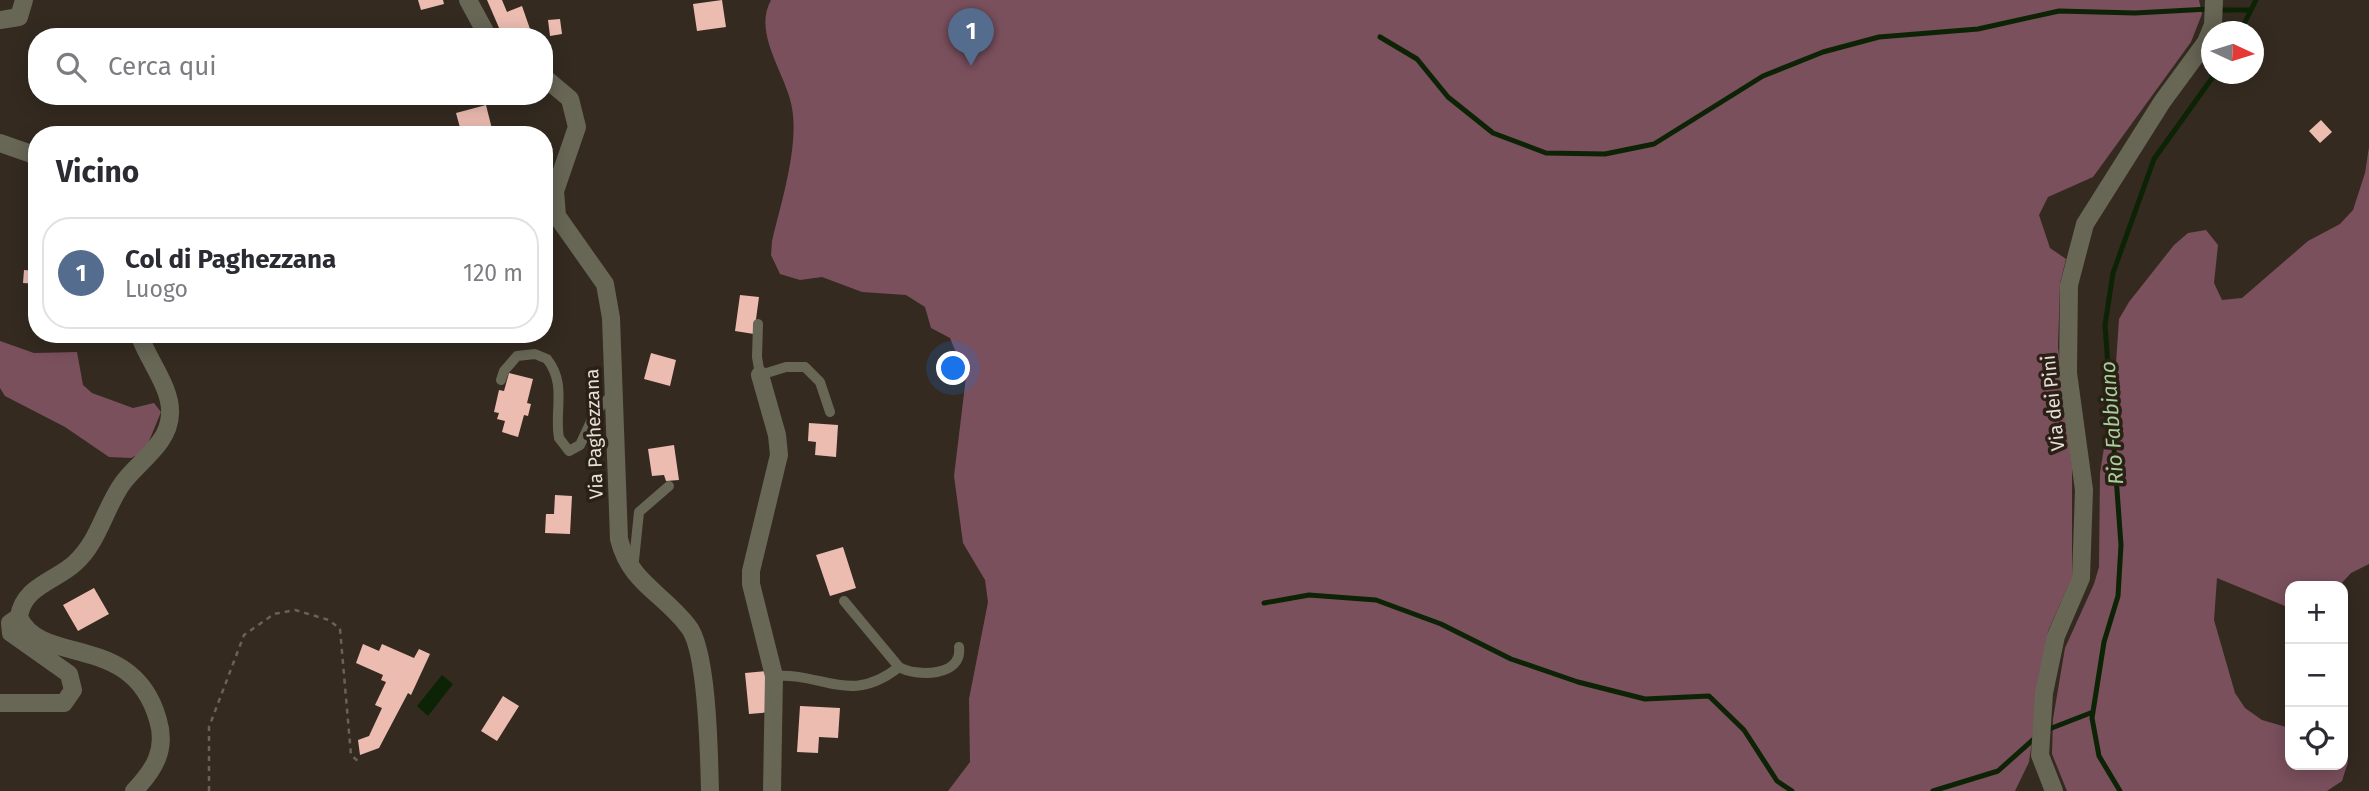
<!DOCTYPE html>
<html lang="it">
<head>
<meta charset="utf-8">
<style>
  body { margin:0; font-family:"Fira Sans",sans-serif; background:#f2f2f3; color:#2b2b33 }
  .controls { position:absolute; right:21px; bottom:21px; display:grid; overflow:hidden; border-radius:14px; box-shadow:0 4px 18px #0003 }
  .controls button { width:63px; height:63px; display:grid; place-items:center; padding:0; border:0; border-bottom:2px solid #e1e1e2; background:#fff; color:#2b2b33; font:35px sans-serif }
  .compass { position:absolute; left:2201px; top:21px; width:63px; height:63px; border-radius:50%; background:#fff; box-shadow:0 4px 18px #0003; rotate:94deg }
  .you { position:absolute; left:954px; top:369px; width:24px; height:24px; margin:-18px; border:5px solid #fff; border-radius:50%; background:#1a73e8; box-shadow:0 0 0 10px #1a73e833 }
  .badge { display:grid; place-items:center; width:46px; height:46px; border-radius:50%; background:#546c8d; color:#fff; font-size:23px; font-weight:700 }
  .pin { position:absolute; translate:-50% -58px; filter:drop-shadow(0 2px 4px #0008) }
  .pin::after { content:''; position:absolute; top:37px; width:24px; height:21px; background:inherit; clip-path:polygon(0 0,100% 0,50% 100%) }
  .list { margin:0; padding:0; list-style:none }
  h2 { display:flex; justify-content:space-between; align-items:center; height:91px; margin:0; padding:0 28px; font-size:30px }
  h2 small { font-size:23px; font-weight:400; color:#7c7c81 }
  .list li { display:grid; grid-template-columns:46px 1fr auto; gap:21px; align-items:center; box-sizing:border-box; height:112px; margin:0 14px 14px; padding:0 14px; border:2px solid #e1e1e2; border-radius:28px }
  .list b { display:block; font-size:26px; white-space:nowrap }
  .list p { margin:0; font-size:23px; white-space:nowrap; color:#7c7c81 }
  .list em { font-size:23px; font-style:normal; color:#7c7c81 }
  .icon { flex:none; width:38px; height:38px; fill:none; stroke:currentColor; stroke-width:2; stroke-linecap:round; stroke-linejoin:round }
  .map { position:relative; flex:none; width:2369px; height:791px; overflow:hidden }
  .search { position:absolute; background:#fff; box-shadow:0 4px 18px #0003; left:28px; top:28px; width:525px; height:77px; display:flex; align-items:center; gap:18px; box-sizing:border-box; padding:0 24px; border-radius:28px; color:#7c7c81; font-size:26px }
  .panel { position:absolute; background:#fff; box-shadow:0 4px 18px #0003; left:28px; top:126px; width:525px; height:217px; border-radius:28px }
  .map>svg:first-child { display:block }
  .forest { fill:#7a505d }
  .water { fill:#0d2306 }
  .lines { fill:none; stroke-linecap:round; stroke-linejoin:round }
  .stream { stroke:#0d2306; stroke-width:5 }
  .building { fill:#ecbcb1 }
  .path { stroke:#6a6158; stroke-width:2.5; stroke-dasharray:5 5; stroke-linecap:butt }
  .lane { stroke:#686655; stroke-width:10 }
  .street { stroke:#686655; stroke-width:18 }
  .labels { text-anchor:middle; dominant-baseline:central; stroke-width:7; stroke-linejoin:round; paint-order:stroke }
  .street-label { font-size:19px; fill:#e7e1da; stroke:#2a2016 }
  .water-label { font-size:21px; font-style:italic; fill:#a4cf97; stroke:#2a2016 }
</style>
</head>
<body>
<div class="map">
<svg width="2369" height="791" viewBox="0 0 2369 791">
  <rect width="100%" height="100%" fill="#342a20"/>
  <path class="forest" d="M 771,0 L 2199,0 L 2202,14 L 2191,42 L 2093,177 L 2048,197 L 2039,215 L 2050,248 L 2066,259 L 2060,283 L 2058,347 L 2072,467 L 2072,577 L 2048,631 L 2029,762 L 2015,791 L 948,791 L 970,762 L 969,699 L 988,602 L 985,580 L 963,543 L 954,476 L 966,377 L 950,338 L 931,328 L 925,307 L 906,295 L 862,292 L 822,277 L 800,280 L 780,274 L 771,255 L 772,241 C 781,203 799,147 792,108 C 787,75 752,34 771,0 Z
    M 2369,147 L 2369,564 L 2351,573 L 2339,586 L 2290,586 L 2290,608 L 2217,578 L 2214,620 L 2235,693 L 2245,708 L 2262,720 L 2290,728 L 2290,765 L 2343,765 L 2343,754 L 2348,762 L 2342,781 L 2327,791 L 2067,791 L 2052,754 L 2053,719 L 2065,648 L 2094,584 L 2099,567 L 2100,473 L 2115,378 L 2119,319 L 2129,302 L 2174,245 L 2188,233 L 2206,230 L 2218,245 L 2214,283 L 2222,300 L 2242,298 L 2308,241 L 2340,224 L 2353,210 L 2365,173 Z
    M 0,341 L 34,353 L 77,352 L 83,385 L 92,393 L 133,408 L 154,403 L 161,412 L 145,451 L 131,458 L 109,457 L 65,427 L 5,396 L 0,388 Z"/>
  <path class="water" d="M 442,675 L 453,684 L 428,716 L 417,706 Z"/>
  <g class="lines">
    <path class="stream" d="M 2221,10 L 2250,10
      M 2240,32 L 2256,0
      M 1380,37 L 1417,59 L 1448,97 L 1493,133 L 1546,153 L 1605,154 L 1654,144 L 1763,76 L 1823,52 L 1879,37 L 1978,29 L 2059,11 L 2135,13 L 2209,9
      M 1264,603 L 1309,595 L 1376,600 L 1441,624 L 1511,659 L 1578,682 L 1645,699 L 1709,696 L 1744,730 L 1777,781 L 1792,791
      M 2044,731 L 2093,712
      M 1933,791 L 1998,771 L 2036,737
      M 2120,791 L 2099,756 L 2092,718 L 2104,642 L 2118,596 L 2121,545 L 2105,325 L 2113,273 L 2154,159 L 2215,74"/>
  </g>
  <path class="building" d="M 418,0 L 443,0 L 444,4 L 421,10 Z
    M 487,0 L 502,0 L 507,12 L 522,6 L 530,29 L 514,37 L 503,37 Z
    M 722,0 L 726,27 L 697,31 L 693,4 Z
    M 560,19 L 562,34 L 550,36 L 548,20 Z
    M 486,105 L 492,129 L 462,135 L 456,113 Z
    M 2321,120 L 2332,132 L 2320,143 L 2309,131 Z
    M 24,270 L 37,271 L 37,284 L 23,283 Z
    M 740,295 L 759,297 L 754,334 L 735,331 Z
    M 651,353 L 676,360 L 670,386 L 644,379 Z
    M 509,373 L 533,379 L 527,403 L 531,404 L 528,416 L 524,415 L 518,437 L 502,432 L 505,421 L 497,419 L 499,413 L 494,412 L 499,390 L 504,391 Z
    M 809,423 L 838,425 L 836,457 L 815,455 L 816,442 L 808,441 Z
    M 674,445 L 679,480 L 666,481 L 664,475 L 652,476 L 648,449 Z
    M 555,495 L 572,496 L 570,534 L 545,533 L 546,514 L 554,514 Z
    M 843,547 L 856,588 L 830,596 L 816,555 Z
    M 94,588 L 109,614 L 78,631 L 63,605 Z
    M 363,644 L 379,651 L 382,644 L 414,658 L 419,649 L 430,654 L 411,695 L 408,693 L 379,748 L 360,755 L 358,740 L 369,736 L 382,708 L 375,705 L 386,682 L 381,680 L 383,675 L 356,663 Z
    M 768,671 L 771,712 L 749,714 L 745,673 Z
    M 503,696 L 519,706 L 497,741 L 481,731 Z
    M 800,706 L 840,708 L 838,738 L 819,737 L 818,753 L 797,752 Z"/>
  <g class="lines">
    <path class="path" d="M 209,791 L 209,727 L 244,635 L 274,614 L 295,610 L 329,620 L 340,629 L 351,755 L 360,763"/>
    <path class="lane" d="M 758,324 L 757,357 L 760,375 L 786,367 L 805,367 L 820,382 L 830,412
      M 501,380 L 504,371 L 517,356 L 535,354 L 547,359 C 567,384 554,411 559,438 L 569,451 L 580,445 L 596,411 L 613,394
      M 633,570 L 639,512 L 669,486
      M 844,601 L 899,667 C 916,677 963,677 959,647
      M 774,676 C 823,672 850,706 899,667"/>
    <path class="street" d="M 468,0 L 488,37
      M 0,20 L 19,17 L 24,0
      M 544,77 L 570,99 L 577,127 L 555,191 L 557,216 L 605,284 L 611,318 L 619,539 C 630,583 662,592 688,626 C 708,650 709,757 710,791
      M 0,143 L 37,156
      M 760,375 L 777,435 L 779,455 L 751,571 L 751,584 L 774,676 L 772,791
      M 0,703 L 64,703 L 73,690 L 69,674 L 11,633 L 10,623 L 19,617
      M 134,791 C 154,770 167,750 158,720 C 133,631 41,667 19,617 C 23,586 56,581 75,563 C 99,541 104,510 122,484 C 137,462 169,445 170,414 C 172,388 147,359 139,334
      M 2054,791 L 2040,755 L 2044,693 L 2056,636 L 2081,578 L 2084,490 L 2068,373 L 2069,285 L 2085,224 L 2162,102 L 2206,42 L 2213,25 L 2214,0"/>
  </g>
  <g class="labels">
    <g class="street-label">
      <text transform="translate(2053 403) rotate(-96)">Via dei Pini</text>
      <text transform="translate(594 434) rotate(-92)">Via Paghezzana</text>
    </g>
    <g class="water-label">
      <text transform="translate(2112 423) rotate(-94)">Rio Fabbiano</text>
    </g>
  </g>
</svg>
<div class="controls">
<button>+</button>
<button>−</button>
<button><svg class="icon" aria-label="locate" viewBox="0 0 24 24"><circle cx="12" cy="12" r="6"/><path d="M12 2v4M12 18v4M2 12h4M18 12h4"/></svg></button>
</div>
<svg class="compass" viewBox="-18 -18 36 36"><path d="M0-13l5 13h-10z" fill="#e53935"/><path d="M0 13l5-13h-10z" fill="#7c7c81"/></svg>
<div class="you"></div>
<div class="pin badge" style="left:971px;top:66px">1</div>
<div class="search"><svg class="icon" aria-label="search" viewBox="0 0 24 24"><circle cx="10" cy="10" r="6"/><path d="M15 15l6 6"/></svg>Cerca qui</div>
<section class="panel">
<h2>Vicino<small></small></h2>
<ul class="list">
<li><span class="badge">1</span><div><b>Col di Paghezzana</b><p>Luogo</p></div><em>120 m</em></li>
</ul>
</section>
</div>
</body>
</html>
